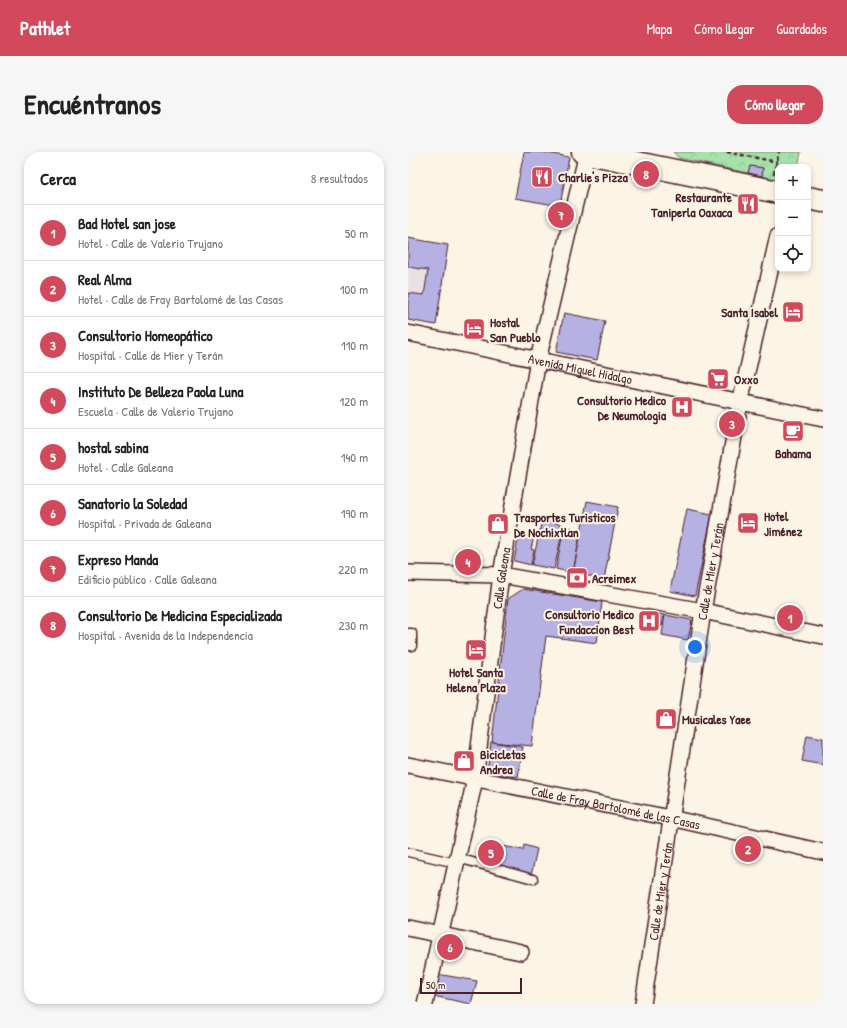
<!DOCTYPE html>
<html lang="es">
<head>
<meta charset="utf-8">
<style>
  body { margin:0; font-family:"Patrick Hand",sans-serif; background:#f6f6f6; color:#222 }
  .controls { position:absolute; right:12px; top:12px; display:grid; overflow:hidden; border-radius:8px; box-shadow:0 2px 6px #0003 }
  .controls button { width:36px; height:36px; display:grid; place-items:center; padding:0; border:0; border-bottom:1px solid #e0e0e0; background:#fff; color:#222; font:20px sans-serif }
  .scale { position:absolute; left:12px; bottom:10px; width:102px; box-sizing:border-box; padding-left:4px; border:2px solid #4a1f2b; border-top:0; font-size:11px; line-height:14px; white-space:nowrap; color:#4a1f2b; -webkit-text-stroke:3px #fcf5e5; paint-order:stroke }
  .you { position:absolute; left:287px; top:495px; width:14px; height:14px; margin:-10px; border:3px solid #fff; border-radius:50%; background:#1a73e8; box-shadow:0 0 0 6px #1a73e833 }
  .badge { display:grid; place-items:center; width:26px; height:26px; border-radius:50%; background:#d1495b; color:#fff; font-size:13px; font-weight:700 }
  .pin { position:absolute; translate:-50% -50%; border:2px solid #fff; box-shadow:0 1px 4px #0006 }
  .list { margin:0; padding:0; list-style:none }
  h2 { display:flex; justify-content:space-between; align-items:center; height:52px; margin:0; padding:0 16px; font-size:17px }
  h2 small { font-size:13px; font-weight:400; color:#767676 }
  .list li { display:grid; grid-template-columns:26px 1fr auto; gap:12px; align-items:center; box-sizing:border-box; height:56px; padding:0 16px; border-top:1px solid #e0e0e0 }
  .list b { display:block; font-size:15px; white-space:nowrap }
  .list p { margin:0; font-size:13px; white-space:nowrap; color:#767676 }
  .list em { font-size:13px; font-style:normal; color:#767676 }
  .icon { flex:none; width:22px; height:22px; fill:none; stroke:currentColor; stroke-width:2; stroke-linecap:round; stroke-linejoin:round }
  .map { position:relative; flex:none; width:415px; height:852px; overflow:hidden; border-radius:16px }
  header { display:flex; align-items:center; gap:24px; box-sizing:border-box; height:56px; padding:0 20px; background:#d1495b; color:#fff }
  header strong { font-size:19px }
  nav { display:flex; gap:22px; margin-inline-start:auto; font-size:14px }
  .intro { display:flex; align-items:center; justify-content:space-between; box-sizing:border-box; height:96px; padding:0 24px }
  h1 { margin:0; font-size:28px }
  .button { padding:10px 18px; border-radius:16px; background:#d1495b; color:#fff; font-size:14px; font-weight:700 }
  main { display:flex; gap:24px; padding:0 24px }
  aside { flex:1; background:#fff; border-radius:16px; box-shadow:0 2px 6px #0003 }
  .map>svg:first-child { display:block }
  .built { fill:#e7e1e4 }
  .park { fill:url(#park-crowns); stroke:#78816a }
  .building { fill:#b5b1e2; stroke:#4a1f2b }
  .lines { fill:none; stroke-linecap:round; stroke-linejoin:round }
  .service-casing { stroke:#4a1f2b; stroke-width:11 }
  .minor-casing { stroke:#4a1f2b; stroke-width:18 }
  .secondary-casing { stroke:#4a1f2b; stroke-width:25 }
  .path { stroke:#4a1f2b; stroke-width:2.5; stroke-dasharray:4 3; stroke-linecap:butt }
  .service { stroke:#fcf5e5; stroke-width:8 }
  .minor { stroke:#fcf5e5; stroke-width:15 }
  .secondary { stroke:#fcf5e5; stroke-width:22 }
  .labels { text-anchor:middle; dominant-baseline:central; stroke-width:4; stroke-linejoin:round; paint-order:stroke }
  .poi-label { font-size:13px; font-weight:bold; fill:#4a1f2b; stroke:#fcf5e5; text-anchor:start }
  .street-label { font-size:13px; fill:#4a1f2b; stroke:#fcf5e5 }
</style>
</head>
<body>
<header>
<strong>Pathlet</strong>
<nav><a>Mapa</a><a>Cómo llegar</a><a>Guardados</a></nav>
</header>
<div class="intro"><h1>Encuéntranos</h1><a class="button">Cómo llegar</a></div>
<main>
<aside>
<h2>Cerca<small>8 resultados</small></h2>
<ul class="list">
<li><span class="badge">1</span><div><b>Bad Hotel san jose</b><p>Hotel · Calle de Valerio Trujano</p></div><em>50 m</em></li>
<li><span class="badge">2</span><div><b>Real Alma</b><p>Hotel · Calle de Fray Bartolomé de las Casas</p></div><em>100 m</em></li>
<li><span class="badge">3</span><div><b>Consultorio Homeopático</b><p>Hospital · Calle de Mier y Terán</p></div><em>110 m</em></li>
<li><span class="badge">4</span><div><b>Instituto De Belleza Paola Luna</b><p>Escuela · Calle de Valerio Trujano</p></div><em>120 m</em></li>
<li><span class="badge">5</span><div><b>hostal sabina</b><p>Hotel · Calle Galeana</p></div><em>140 m</em></li>
<li><span class="badge">6</span><div><b>Sanatorio la Soledad</b><p>Hospital · Privada de Galeana</p></div><em>190 m</em></li>
<li><span class="badge">7</span><div><b>Expreso Manda</b><p>Edificio público · Calle Galeana</p></div><em>220 m</em></li>
<li><span class="badge">8</span><div><b>Consultorio De Medicina Especializada</b><p>Hospital · Avenida de la Independencia</p></div><em>230 m</em></li>
</ul>
</aside>
<div class="map">
<svg width="415" height="852" viewBox="0 0 415 852">
  <defs>
    <pattern id="park-crowns" width="20" height="18" patternUnits="userSpaceOnUse"><rect width="20" height="18" fill="#a5e3aa"/><path d="M2 6a3 3 0 1 1 6 0M12 15a3 3 0 1 1 6 0" fill="none" stroke="#90c292"/></pattern>
  </defs>
  <rect width="100%" height="100%" fill="#fcf5e5"/>
  <filter id="ink" filterUnits="userSpaceOnUse"><feTurbulence type="fractalNoise" baseFrequency=".025" numOctaves="2"/><feDisplacementMap in="SourceGraphic" scale="8" xChannelSelector="R" yChannelSelector="G"/><feConvolveMatrix kernelMatrix="1 2 1 2 8 2 1 2 1" color-interpolation-filters="sRGB"/></filter>
  <g filter="url(#ink)">
    <path class="built" d="M 0,86 L 40,93 L 28,173 L 0,168 Z"/>
    <path class="park" d="M 265,0 L 393,0 L 390,15 L 370,15 L 370,28 L 354,24 L 355,16 L 342,14 L 340,21 L 271,6 Z"/>
    <path class="building" d="M 116,0 L 134,0 L 161,5 L 152,54 L 107,46 Z
      M 342,14 L 355,16 L 354,24 L 340,21 Z
      M 0,86 L 40,93 L 28,173 L 0,168 L 0,141 L 16,143 L 20,118 L 0,115 Z
      M 156,161 L 197,169 L 189,208 L 148,200 Z
      M 179,349 L 210,355 L 196,427 L 165,421 Z
      M 279,357 L 304,362 L 287,444 L 262,439 Z
      M 134,368 L 156,373 L 146,417 L 124,413 Z
      M 156,374 L 173,378 L 165,421 L 148,417 Z
      M 111,382 L 126,385 L 123,397 L 126,398 L 123,413 L 106,409 Z
      M 115,437 L 194,450 L 189,491 L 138,484 L 124,594 L 84,590 L 100,447 Z
      M 237,459 L 256,463 L 254,474 L 235,470 Z
      M 257,463 L 284,468 L 280,488 L 254,483 Z
      M 399,583 L 415,586 L 415,613 L 394,609 Z
      M 83,590 L 115,595 L 110,625 L 79,621 Z
      M 84,692 L 115,698 L 116,693 L 129,697 L 123,724 L 78,712 Z
      M 29,822 L 69,829 L 63,852 L 25,844 Z"/>
    <g class="lines">
      <g class="service-casing">
        <path id="service" d="M 0,481 L 4,481 L 4,494 L 0,494
          M 0,700 L 48,711
          M 50,706 L 125,727"/>
      </g>
      <g class="minor-casing">
        <g id="minor">
          <path id="s1" d="M 0,181 L 415,267"/>
          <path d="M 0,421 L 93,423 L 295,459 L 415,484"/>
          <path id="s2" d="M 0,613 L 262,666 L 415,700"/>
          <path d="M 0,776 L 113,800"/>
          <path id="s3" d="M 17,852 L 67,627 L 93,423 L 130,208 L 179,1"/>
          <path id="s4" d="M 235,852 L 295,459 L 332,251 L 370,84"/>
        </g>
      </g>
      <g class="secondary-casing">
        <path id="secondary" d="M 175,0 L 370,40
          M 400,46 L 415,49"/>
      </g>
      <path class="path" d="M 319,0 L 369,10
        M 366,22 L 371,0"/>
      <use href="#service" class="service"/>
      <use href="#minor" class="minor"/>
      <use href="#secondary" class="secondary"/>
    </g>
  </g>
  <defs>
    <g id="restaurant-square" transform="scale(1.15)"><rect x="-9" y="-9" width="18" height="18" rx="4" fill="#d1495b" stroke="#fcf5e5"/><path d="M-5-6h1v4h1v-4h1v4h1v-4h1v5L-1.5 .5V6h-2V.5L-5-1ZM5-6V6H3V1.5H1.5Q1.5-4 5-6Z" fill="#fff"/></g>
    <g id="hotel-square" transform="scale(1.15)"><rect x="-9" y="-9" width="18" height="18" rx="4" fill="#d1495b" stroke="#fcf5e5"/><path d="M-6-4.5h1.5V1H6V5H4.5V3h-9V5H-6ZM-4 0a1.8 1.8 0 1 1 3.6 0ZM.5 0V-2.5h3Q6-2.5 6 0Z" fill="#fff"/></g>
    <g id="supermarket-square" transform="scale(1.15)"><rect x="-9" y="-9" width="18" height="18" rx="4" fill="#d1495b" stroke="#fcf5e5"/><path d="M-6-5.5h2.5l.6 2H6L4.5 2H-2.5L-4.4-4H-6ZM-1.5 3.2a1.3 1.3 0 1 0 .1 0ZM3 3.2a1.3 1.3 0 1 0 .1 0Z" fill="#fff"/></g>
    <g id="hospital-square" transform="scale(1.15)"><rect x="-9" y="-9" width="18" height="18" rx="4" fill="#d1495b" stroke="#fcf5e5"/><path d="M-5-5h3v3.5h4V-5h3V5h-3V1.5h-4V5h-3Z" fill="#fff"/></g>
    <g id="cafe-square" transform="scale(1.15)"><rect x="-9" y="-9" width="18" height="18" rx="4" fill="#d1495b" stroke="#fcf5e5"/><path d="M-5.5-4.5H6V0H3Q3 3.5 0 3.5H-2.5Q-5.5 3.5-5.5 0ZM3-3.2v2h1.7v-2ZM-6 4.5H4V6H-6Z" fill="#fff"/></g>
    <g id="shop-square" transform="scale(1.15)"><rect x="-9" y="-9" width="18" height="18" rx="4" fill="#d1495b" stroke="#fcf5e5"/><path d="M-5-2.5h2.3a2.7 3.5 0 0 1 5.4 0H5L5.5 6h-11ZM-1.5-2.5h3a1.5 2.3 0 0 0-3 0Z" fill="#fff"/></g>
    <g id="bank-square" transform="scale(1.15)"><rect x="-9" y="-9" width="18" height="18" rx="4" fill="#d1495b" stroke="#fcf5e5"/><path d="M-6-4H6V4H-6ZM0-2.3a2.3 2.3 0 1 0 0 4.6a2.3 2.3 0 1 0 0-4.6Z" fill="#fff"/></g>
  </defs>
  <g fill-rule="evenodd">
    <use href="#restaurant-square" x="134" y="25"/>
    <use href="#restaurant-square" x="340" y="52"/>
    <use href="#hotel-square" x="385" y="160"/>
    <use href="#hotel-square" x="66" y="177"/>
    <use href="#supermarket-square" x="310" y="227"/>
    <use href="#hospital-square" x="274" y="255"/>
    <use href="#cafe-square" x="385" y="279"/>
    <use href="#hotel-square" x="340" y="371"/>
    <use href="#shop-square" x="90" y="372"/>
    <use href="#bank-square" x="169" y="426"/>
    <use href="#hospital-square" x="241" y="469"/>
    <use href="#hotel-square" x="68" y="498"/>
    <use href="#shop-square" x="258" y="567"/>
    <use href="#shop-square" x="56" y="609"/>
  </g>
  <g class="labels">
    <g class="poi-label">
      <text x="150" y="25">Charlie's Pizza</text>
      <text x="324" y="45" text-anchor="end">Restaurante<tspan x="324" dy="15">Taniperla Oaxaca</tspan></text>
      <text x="370" y="160" text-anchor="end">Santa Isabel</text>
      <text x="82" y="170">Hostal<tspan x="82" dy="15">San Pueblo</tspan></text>
      <text x="326" y="227">Oxxo</text>
      <text x="258" y="248" text-anchor="end">Consultorio Medico<tspan x="258" dy="15">De Neumologia</tspan></text>
      <text x="385" y="301" text-anchor="middle">Bahama</text>
      <text x="356" y="364">Hotel<tspan x="356" dy="15">Jiménez</tspan></text>
      <text x="106" y="365">Trasportes Turisticos<tspan x="106" dy="15">De Nochixtlan</tspan></text>
      <text x="184" y="426">Acreimex</text>
      <text x="226" y="462" text-anchor="end">Consultorio Medico<tspan x="226" dy="15">Fundaccion Best</tspan></text>
      <text x="68" y="520" text-anchor="middle">Hotel Santa<tspan x="68" dy="15">Helena Plaza</tspan></text>
      <text x="274" y="567">Musicales Yaee</text>
      <text x="72" y="602">Bicicletas<tspan x="72" dy="15">Andrea</tspan></text>
    </g>
    <g class="street-label">
      <text stroke="none"><textPath href="#s1" startOffset="176">Avenida Miguel Hidalgo</textPath></text>
      <text stroke="none"><textPath href="#s4" startOffset="438">Calle de Mier y Terán</textPath></text>
      <text stroke="none"><textPath href="#s3" startOffset="433">Calle Galeana</textPath></text>
      <text stroke="none"><textPath href="#s2" startOffset="212">Calle de Fray Bartolomé de las Casas</textPath></text>
      <text stroke="none"><textPath href="#s4" startOffset="114">Calle de Mier y Terán</textPath></text>
    </g>
  </g>
</svg>
<div class="controls">
<button>+</button>
<button>−</button>
<button><svg class="icon" aria-label="locate" viewBox="0 0 24 24"><circle cx="12" cy="12" r="6"/><path d="M12 2v4M12 18v4M2 12h4M18 12h4"/></svg></button>
</div>
<div class="scale">50 m</div>
<div class="you"></div>
<div class="pin badge" style="left:382px;top:466px">1</div>
<div class="pin badge" style="left:340px;top:697px">2</div>
<div class="pin badge" style="left:324px;top:272px">3</div>
<div class="pin badge" style="left:60px;top:410px">4</div>
<div class="pin badge" style="left:83px;top:701px">5</div>
<div class="pin badge" style="left:42px;top:795px">6</div>
<div class="pin badge" style="left:153px;top:63px">7</div>
<div class="pin badge" style="left:238px;top:22px">8</div>
</div>
</main>
</body>
</html>
